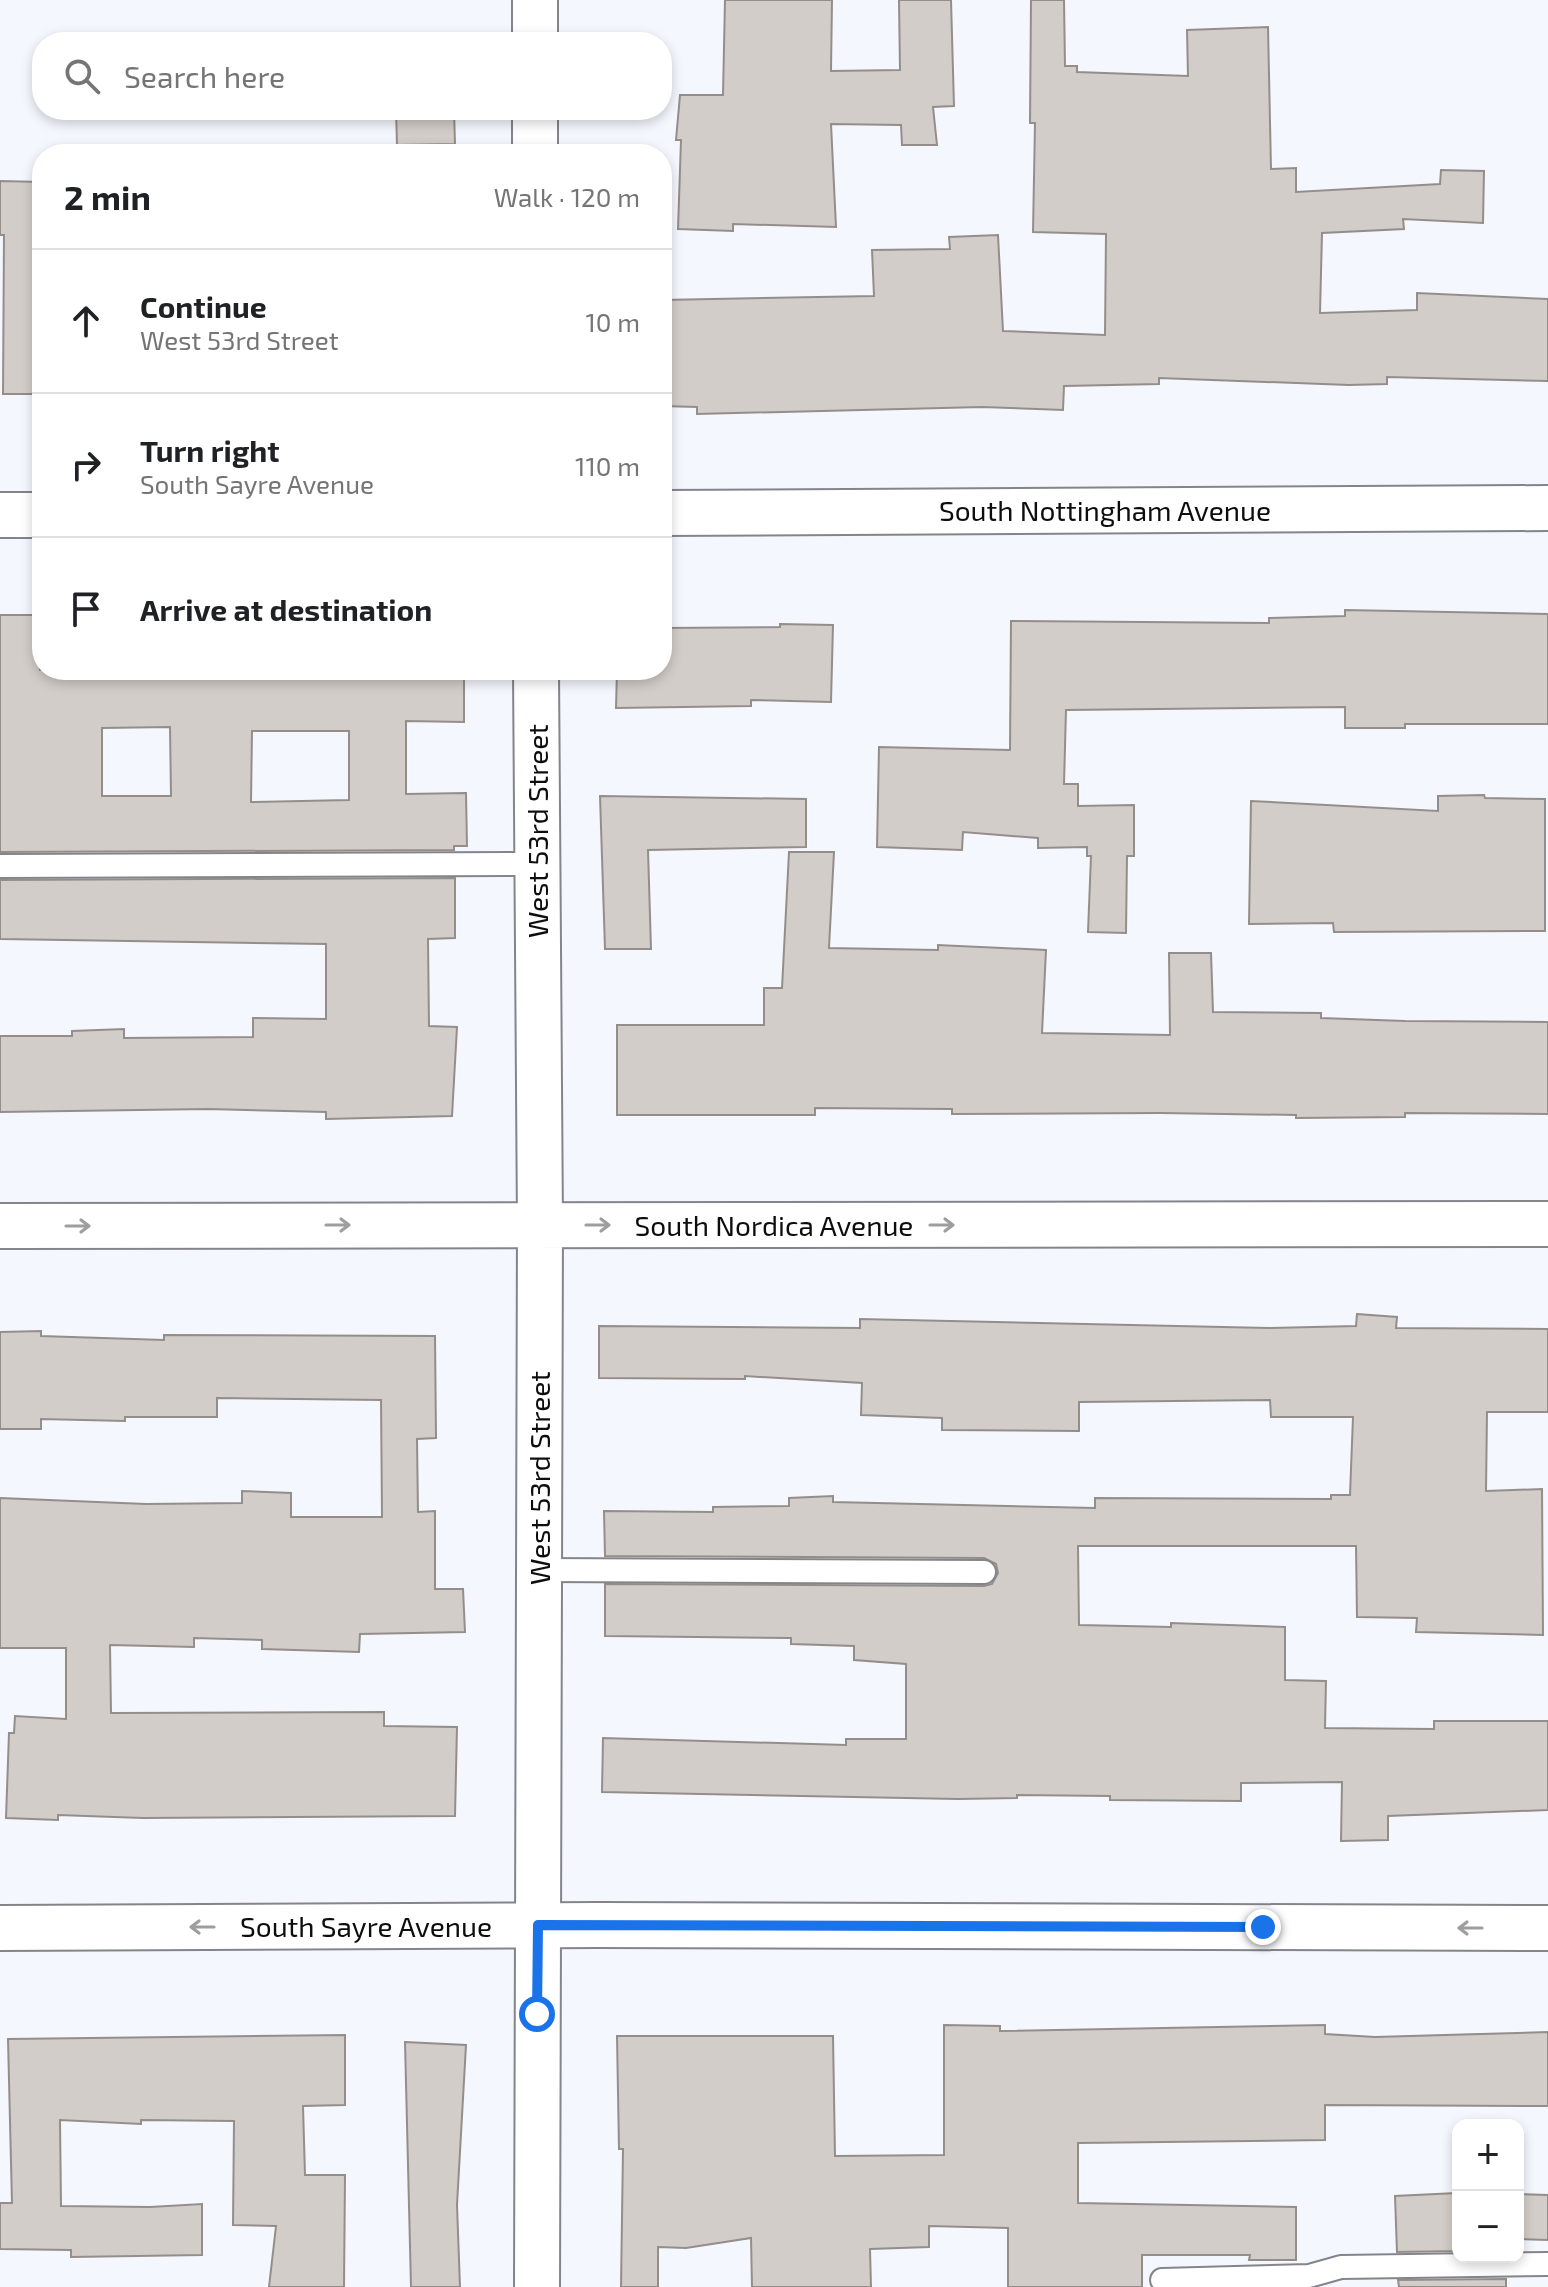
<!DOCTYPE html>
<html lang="en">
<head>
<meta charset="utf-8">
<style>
  body { margin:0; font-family:"Exo 2",sans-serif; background:#f6f6f6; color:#202124 }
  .controls { position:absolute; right:24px; bottom:24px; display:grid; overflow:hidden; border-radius:16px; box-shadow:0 4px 12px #0003 }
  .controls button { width:72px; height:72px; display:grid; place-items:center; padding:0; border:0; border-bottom:2px solid #e0e0e0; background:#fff; color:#202124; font:40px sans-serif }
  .stop { position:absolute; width:24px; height:24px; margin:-18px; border:6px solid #1a73e8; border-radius:50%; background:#fff }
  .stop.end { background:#1a73e8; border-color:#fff; box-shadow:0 2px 8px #0008 }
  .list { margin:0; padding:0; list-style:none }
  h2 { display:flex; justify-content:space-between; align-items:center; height:104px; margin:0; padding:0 32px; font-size:34px }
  h2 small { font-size:26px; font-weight:400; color:#757577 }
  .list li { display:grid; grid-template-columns:52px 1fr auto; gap:24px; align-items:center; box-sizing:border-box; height:144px; padding:0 32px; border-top:2px solid #e0e0e0 }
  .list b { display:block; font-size:30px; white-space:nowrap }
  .list p { margin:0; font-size:26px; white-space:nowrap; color:#757577 }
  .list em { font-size:26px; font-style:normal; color:#757577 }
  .icon { flex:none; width:44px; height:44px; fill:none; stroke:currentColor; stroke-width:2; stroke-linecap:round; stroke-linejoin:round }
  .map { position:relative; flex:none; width:1548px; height:2287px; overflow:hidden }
  .search { position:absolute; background:#fff; box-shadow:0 4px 12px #0003; left:32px; top:32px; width:640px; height:88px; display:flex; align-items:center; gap:20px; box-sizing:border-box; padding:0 28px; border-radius:32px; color:#757577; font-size:30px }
  .panel { position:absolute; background:#fff; box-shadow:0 4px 12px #0003; left:32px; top:144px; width:640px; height:536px; border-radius:32px }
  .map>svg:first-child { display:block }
  .building { fill:#d3cdc9; stroke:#948e8a; stroke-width:2; fill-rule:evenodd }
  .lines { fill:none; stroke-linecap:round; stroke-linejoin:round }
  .lane-casing { stroke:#83858b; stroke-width:26 }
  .street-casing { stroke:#83858b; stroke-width:48 }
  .lane { stroke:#fff; stroke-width:22 }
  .street { stroke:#fff; stroke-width:44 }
  .oneway { stroke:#9e9e9f }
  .route { stroke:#1a73e8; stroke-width:10 }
  .labels { text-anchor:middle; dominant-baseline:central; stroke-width:8; stroke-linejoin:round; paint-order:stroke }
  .street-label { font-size:28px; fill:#0d0d0f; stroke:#fff }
</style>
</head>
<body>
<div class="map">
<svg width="1548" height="2287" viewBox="0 0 1548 2287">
  <rect width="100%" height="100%" fill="#f5f7fe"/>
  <path class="building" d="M 725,0 L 832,0 L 831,71 L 900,70 L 899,0 L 951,0 L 954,106 L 933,107 L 937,145 L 902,145 L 901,125 L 831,124 L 836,227 L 733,224 L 733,231 L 678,229 L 681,140 L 676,140 L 680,95 L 723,95 Z
    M 1031,0 L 1064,0 L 1065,66 L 1077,66 L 1077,72 L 1188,76 L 1187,30 L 1268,27 L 1271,169 L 1296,168 L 1296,192 L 1440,184 L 1441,170 L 1484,171 L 1483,223 L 1403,219 L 1404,229 L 1322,233 L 1320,313 L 1417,310 L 1417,293 L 1548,299 L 1548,381 L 1387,377 L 1387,384 L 1349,385 L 1159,378 L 1159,384 L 1064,386 L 1063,410 L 982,407 L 697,414 L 697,407 L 662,406 L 662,300 L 874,296 L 872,250 L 950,249 L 949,237 L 998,235 L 1003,331 L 1105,335 L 1106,234 L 1033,232 L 1035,123 L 1030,123 Z
    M 396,110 L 454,110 L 455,144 L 397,145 Z
    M 0,181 L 42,182 L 42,394 L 3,394 L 4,235 L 0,235 Z
    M 1345,610 L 1548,614 L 1548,724 L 1405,724 L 1405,728 L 1345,728 L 1345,707 L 1066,710 L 1064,784 L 1078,784 L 1078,806 L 1134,805 L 1134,856 L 1127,856 L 1126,933 L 1088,932 L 1091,856 L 1087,856 L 1087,847 L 1038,848 L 1038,838 L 963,832 L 962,850 L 877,847 L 879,747 L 1010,750 L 1011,621 L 1269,623 L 1269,618 L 1345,616 Z
    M 0,615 L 40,615 L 40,670 L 464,670 L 464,722 L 406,721 L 406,794 L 466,793 L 467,846 L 454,846 L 454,850 L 0,852 ZM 170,727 L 171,796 L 102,796 L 102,728 ZM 252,731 L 349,731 L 349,800 L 251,802 Z
    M 780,624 L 833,625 L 831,702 L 751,700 L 751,706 L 616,708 L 617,670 L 662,670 L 662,628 L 780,627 Z
    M 1484,795 L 1485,798 L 1545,799 L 1545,931 L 1334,932 L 1333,923 L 1249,924 L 1251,801 L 1438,811 L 1438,796 Z
    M 600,796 L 806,799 L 806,847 L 648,850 L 651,949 L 605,949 Z
    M 789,852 L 834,852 L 829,948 L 938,950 L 938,945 L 1046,950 L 1042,1033 L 1170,1035 L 1169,953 L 1211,953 L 1213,1012 L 1321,1013 L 1321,1018 L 1405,1021 L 1548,1022 L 1548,1114 L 1405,1113 L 1405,1117 L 1296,1118 L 1296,1115 L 1160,1113 L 952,1114 L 952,1109 L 815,1108 L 815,1115 L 617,1115 L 617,1025 L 764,1025 L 764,988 L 782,988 Z
    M 455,878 L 455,938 L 428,939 L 429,1026 L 457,1027 L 452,1116 L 326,1119 L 326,1112 L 208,1109 L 0,1112 L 0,1036 L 72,1036 L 72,1031 L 124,1029 L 124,1038 L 253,1037 L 253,1018 L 326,1019 L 326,944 L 0,939 L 0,880 Z
    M 1357,1314 L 1397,1317 L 1396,1328 L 1548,1329 L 1548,1412 L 1487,1412 L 1486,1491 L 1542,1489 L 1543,1635 L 1416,1632 L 1417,1618 L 1357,1617 L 1356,1546 L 1078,1546 L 1079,1625 L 1171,1627 L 1171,1623 L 1285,1627 L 1285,1680 L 1326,1681 L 1325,1728 L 1434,1729 L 1434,1721 L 1548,1721 L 1548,1810 L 1388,1816 L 1388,1840 L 1341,1841 L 1342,1782 L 1241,1783 L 1241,1801 L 1110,1800 L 1110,1796 L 1017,1795 L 1017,1798 L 958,1799 L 602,1792 L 603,1738 L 846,1745 L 846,1739 L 906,1739 L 906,1664 L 854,1660 L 854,1646 L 791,1644 L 791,1638 L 605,1636 L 605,1584 L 984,1586 L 992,1584 L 998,1573 L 996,1564 L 984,1558 L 605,1556 L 604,1511 L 713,1512 L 713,1507 L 789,1506 L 789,1498 L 833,1496 L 833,1502 L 1095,1508 L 1095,1498 L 1331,1499 L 1331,1495 L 1350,1495 L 1353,1417 L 1271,1417 L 1270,1400 L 1079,1402 L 1079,1431 L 942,1430 L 942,1418 L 861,1415 L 862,1383 L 745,1376 L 745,1379 L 599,1378 L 599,1326 L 860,1328 L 860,1319 L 1269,1328 L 1356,1326 Z
    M 41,1331 L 41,1336 L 164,1340 L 164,1335 L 435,1336 L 436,1438 L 417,1439 L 418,1512 L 435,1511 L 435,1589 L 463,1589 L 465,1632 L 360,1634 L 359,1652 L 262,1649 L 262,1640 L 194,1638 L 194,1647 L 110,1645 L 111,1713 L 384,1712 L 384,1726 L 457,1727 L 455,1816 L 143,1818 L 58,1815 L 58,1820 L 6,1818 L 9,1733 L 14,1733 L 15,1716 L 66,1719 L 66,1648 L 0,1648 L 0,1498 L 146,1504 L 242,1503 L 242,1491 L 291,1493 L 291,1517 L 382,1517 L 381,1400 L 217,1398 L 217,1417 L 125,1417 L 125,1421 L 41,1419 L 41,1429 L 0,1429 L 0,1332 Z
    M 944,2025 L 1000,2026 L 1000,2031 L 1325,2025 L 1325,2034 L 1375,2037 L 1548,2032 L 1548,2106 L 1325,2105 L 1325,2140 L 1078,2143 L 1078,2203 L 1296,2207 L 1296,2260 L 1249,2260 L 1250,2255 L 1142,2255 L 1142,2287 L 1008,2287 L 1008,2228 L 929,2226 L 929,2247 L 870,2249 L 871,2287 L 752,2287 L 751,2238 L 686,2248 L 658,2247 L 658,2287 L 621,2287 L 623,2149 L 619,2149 L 617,2036 L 833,2036 L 835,2156 L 944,2155 Z
    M 345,2035 L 345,2105 L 303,2106 L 305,2175 L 345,2175 L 344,2287 L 269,2287 L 276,2226 L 233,2225 L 234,2121 L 141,2120 L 141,2124 L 60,2120 L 61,2206 L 150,2207 L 202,2204 L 202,2255 L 71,2257 L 71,2250 L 0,2249 L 0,2203 L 12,2203 L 8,2039 Z
    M 405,2042 L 466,2045 L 457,2205 L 460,2287 L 411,2287 Z
    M 1457,2193 L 1458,2193 L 1458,2251 L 1397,2252 L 1395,2196 Z
    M 1518,2194 L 1548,2195 L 1548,2240 L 1518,2239 Z
    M 1506,2279 L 1506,2287 L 1399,2287 L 1398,2280 Z"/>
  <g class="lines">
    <g class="lane-casing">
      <path id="lane" d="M 0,866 L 537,864
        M 539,1570 L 984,1572
        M 1162,2280 L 1309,2276 L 1341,2267 L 1548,2264"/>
    </g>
    <g class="street-casing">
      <path id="street" d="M 535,0 L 535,42
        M 535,110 L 535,154
        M 662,513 L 1548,508
        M 0,515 L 42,515
        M 536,670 L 540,1225 L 537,2287
        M 0,1226 L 1548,1224
        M 0,1928 L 597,1925 L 1548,1928"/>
    </g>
    <use href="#lane" class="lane"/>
    <use href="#street" class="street"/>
  </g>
  <defs><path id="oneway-shaft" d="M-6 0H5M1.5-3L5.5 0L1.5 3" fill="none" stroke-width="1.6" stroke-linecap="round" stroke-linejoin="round" transform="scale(2)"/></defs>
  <g class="oneway">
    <use href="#oneway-shaft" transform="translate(338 1225)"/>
    <use href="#oneway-shaft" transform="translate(598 1225)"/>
    <use href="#oneway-shaft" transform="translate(942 1225)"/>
    <use href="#oneway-shaft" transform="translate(78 1226)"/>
    <use href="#oneway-shaft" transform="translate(202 1927) rotate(180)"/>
    <use href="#oneway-shaft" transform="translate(1470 1928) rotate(-180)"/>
  </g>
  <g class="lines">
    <path class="route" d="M 537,2014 L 538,1925 L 1263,1927"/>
  </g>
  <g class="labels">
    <g class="street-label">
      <text x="1105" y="510">South Nottingham Avenue</text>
      <text transform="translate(537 831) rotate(-90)">West 53rd Street</text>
      <text x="774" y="1225">South Nordica Avenue</text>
      <text transform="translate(539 1478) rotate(-90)">West 53rd Street</text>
      <text x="366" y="1926">South Sayre Avenue</text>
    </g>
  </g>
</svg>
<div class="controls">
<button>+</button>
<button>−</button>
</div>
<div class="stop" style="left:537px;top:2014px"></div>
<div class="stop end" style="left:1263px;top:1927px"></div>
<div class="search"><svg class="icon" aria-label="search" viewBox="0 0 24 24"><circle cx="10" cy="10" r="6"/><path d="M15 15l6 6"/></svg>Search here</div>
<section class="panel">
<h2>2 min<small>Walk · 120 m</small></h2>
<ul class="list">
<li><svg class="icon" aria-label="ahead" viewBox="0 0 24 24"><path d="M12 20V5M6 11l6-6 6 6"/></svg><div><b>Continue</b><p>West 53rd Street</p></div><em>10 m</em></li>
<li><svg class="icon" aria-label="right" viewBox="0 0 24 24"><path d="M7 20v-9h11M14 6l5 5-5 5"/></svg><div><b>Turn right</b><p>South Sayre Avenue</p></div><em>110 m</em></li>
<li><svg class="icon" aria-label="arrive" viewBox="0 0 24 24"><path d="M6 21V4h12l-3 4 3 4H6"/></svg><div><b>Arrive at destination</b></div></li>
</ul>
</section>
</div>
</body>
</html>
